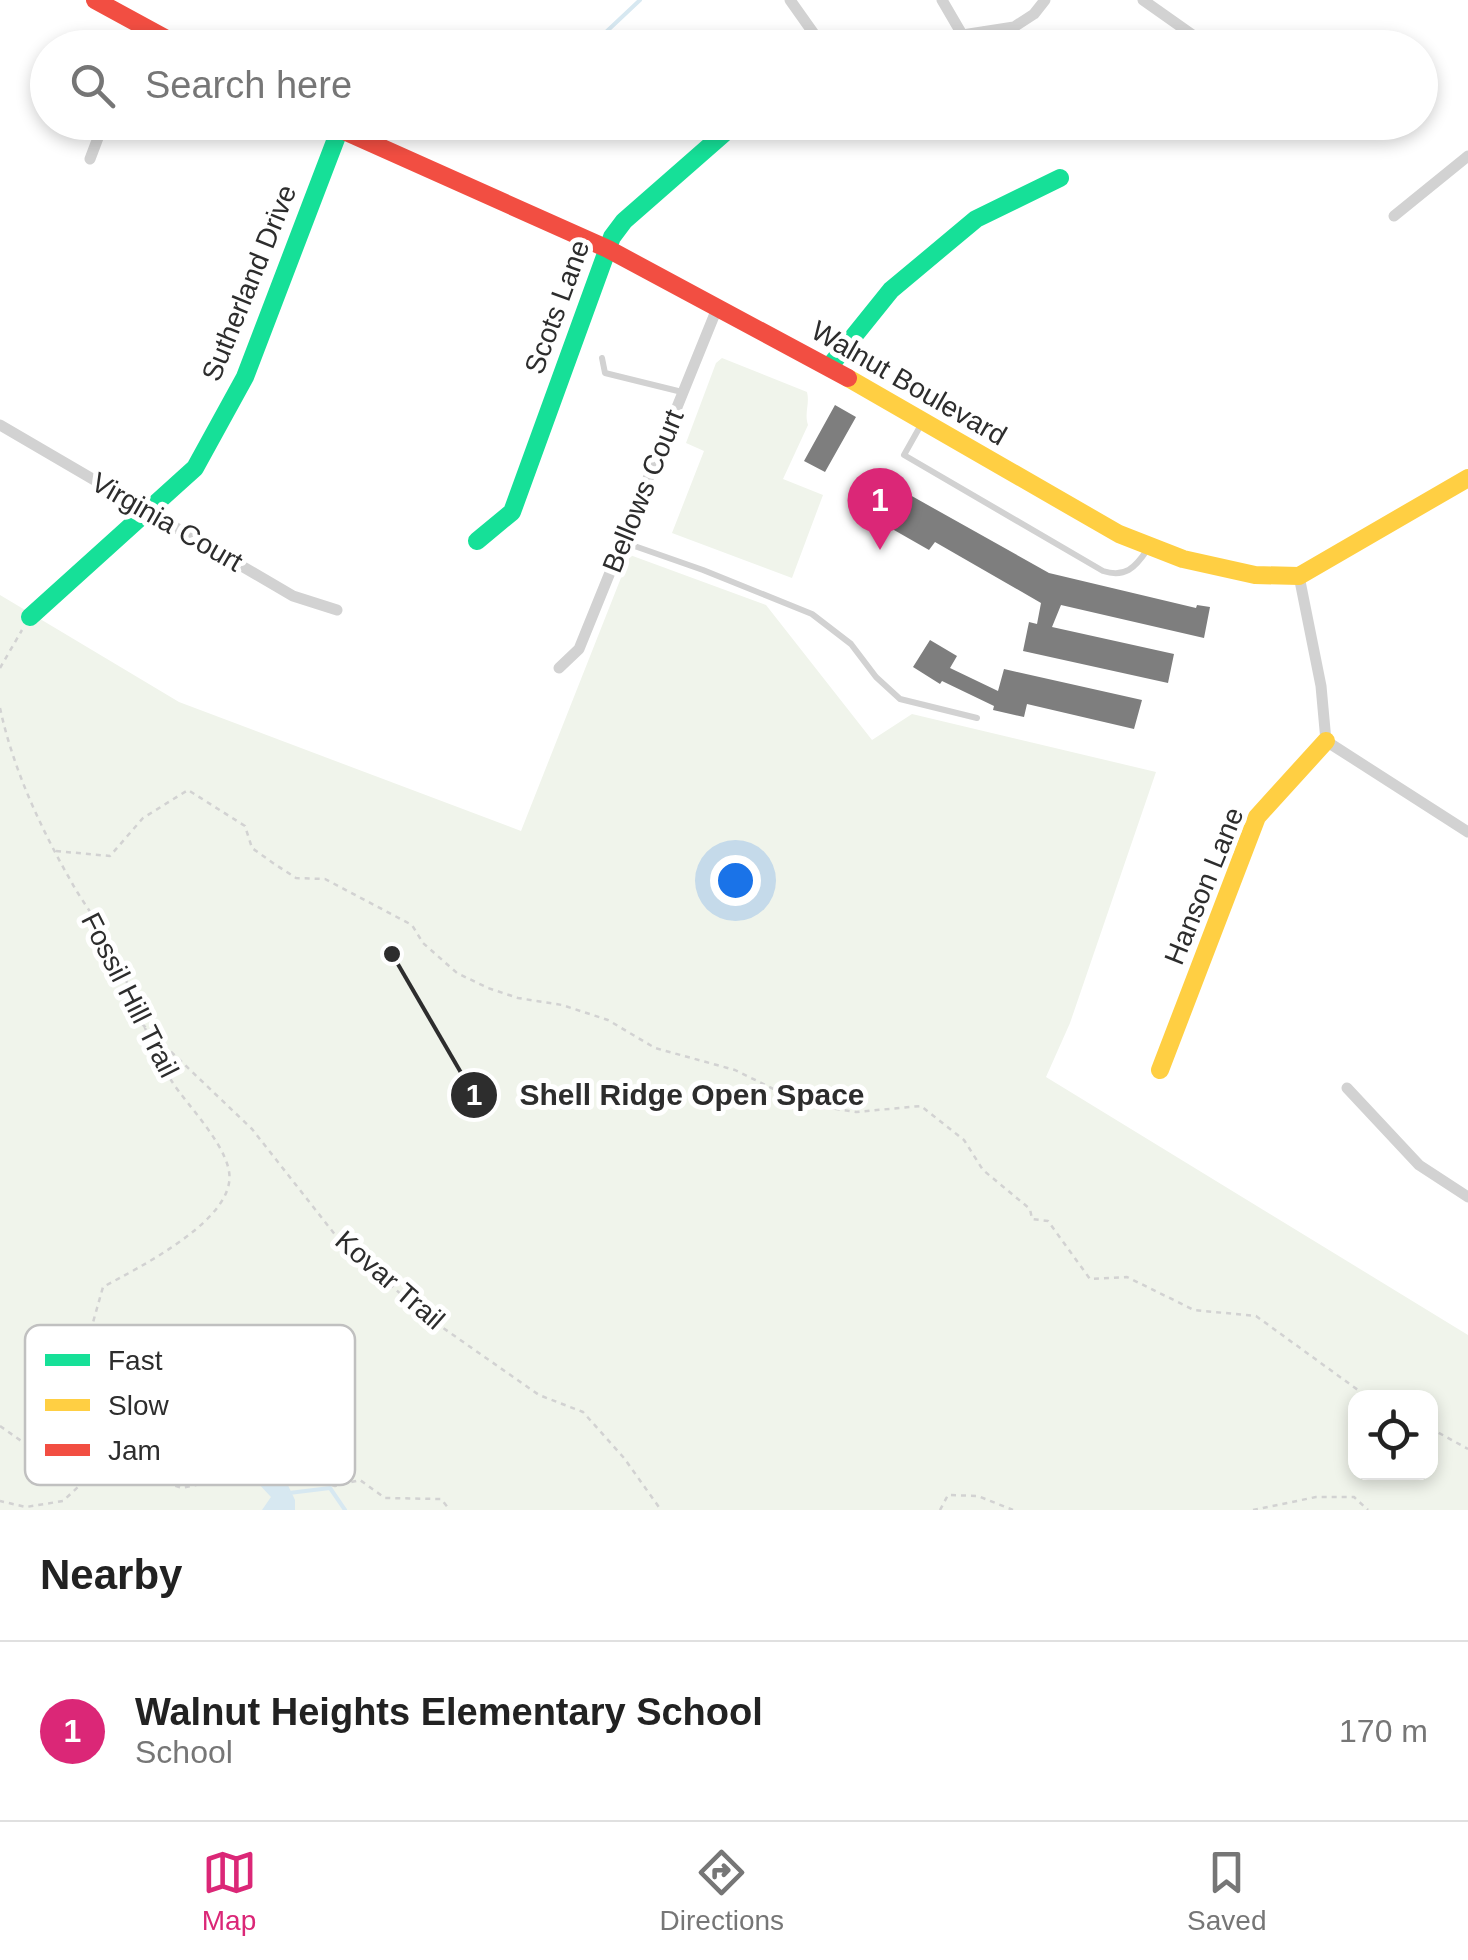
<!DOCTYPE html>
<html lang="en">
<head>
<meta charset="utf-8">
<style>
  body { margin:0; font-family:Arial,sans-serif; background:#f6f6f6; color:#222 }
  .controls { position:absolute; right:30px; bottom:30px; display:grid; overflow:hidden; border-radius:20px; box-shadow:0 5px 15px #0003 }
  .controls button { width:90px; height:90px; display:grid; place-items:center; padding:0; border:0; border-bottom:2px solid #e0e0e0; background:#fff; color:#222; font:50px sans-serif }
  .you { position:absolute; left:735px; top:880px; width:35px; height:35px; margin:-25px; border:8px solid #fff; border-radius:50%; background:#1a73e8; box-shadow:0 0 0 15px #1a73e833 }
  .badge { display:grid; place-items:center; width:65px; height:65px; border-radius:50%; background:#db2777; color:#fff; font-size:32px; font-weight:700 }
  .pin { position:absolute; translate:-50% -82px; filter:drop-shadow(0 2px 5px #0008) }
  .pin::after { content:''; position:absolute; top:52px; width:35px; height:30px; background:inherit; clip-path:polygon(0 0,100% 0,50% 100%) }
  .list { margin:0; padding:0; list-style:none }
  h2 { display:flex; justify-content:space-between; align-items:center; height:130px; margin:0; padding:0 40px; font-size:42px }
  h2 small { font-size:32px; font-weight:400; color:#767676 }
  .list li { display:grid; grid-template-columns:65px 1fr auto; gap:30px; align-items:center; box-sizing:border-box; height:180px; padding:0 40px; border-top:2px solid #e0e0e0 }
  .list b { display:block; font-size:38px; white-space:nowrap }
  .list p { margin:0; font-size:32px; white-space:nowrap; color:#767676 }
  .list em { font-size:32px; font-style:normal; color:#767676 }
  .icon { flex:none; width:55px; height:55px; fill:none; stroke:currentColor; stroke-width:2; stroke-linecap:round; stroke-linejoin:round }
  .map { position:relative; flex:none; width:1468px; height:1510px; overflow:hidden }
  .search { position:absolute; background:#fff; box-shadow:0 5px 15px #0003; left:30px; right:30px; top:30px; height:110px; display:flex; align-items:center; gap:25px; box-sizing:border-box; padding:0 35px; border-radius:55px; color:#767676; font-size:38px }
  .sheet { height:310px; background:#fff }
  nav { display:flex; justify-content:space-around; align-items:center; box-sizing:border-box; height:140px; border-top:2px solid #e0e0e0; background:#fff; font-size:28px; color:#767676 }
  nav a { display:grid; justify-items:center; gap:5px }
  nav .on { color:#db2777 }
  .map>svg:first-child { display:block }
  .green { fill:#f0f4eb; fill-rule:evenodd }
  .water { fill:#d7e8f1 }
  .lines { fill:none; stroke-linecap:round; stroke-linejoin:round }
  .stream { stroke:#d7e8f1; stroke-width:4 }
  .building { fill:#7e7e7e }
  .path { stroke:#d2d2d2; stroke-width:2.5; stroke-dasharray:5 5; stroke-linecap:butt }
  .lane { stroke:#d2d2d2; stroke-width:6 }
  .street { stroke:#d2d2d2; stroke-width:11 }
  .fast { stroke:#16e098; stroke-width:18 }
  .slow { stroke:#ffcf43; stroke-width:18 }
  .jam { stroke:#f24e42; stroke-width:18 }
  .labels { text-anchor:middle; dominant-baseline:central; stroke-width:10; stroke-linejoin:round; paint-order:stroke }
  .street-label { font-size:28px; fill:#2d2d2d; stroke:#fff }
  .key { fill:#fff; stroke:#c0c0c0; stroke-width:2.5 }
  .key-label { font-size:28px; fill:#2d2d2d }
  .leader { fill:none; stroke:#2d2d2d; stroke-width:4 }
  .callout-dot { fill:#2d2d2d; stroke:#fff; stroke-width:4 }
  .mark-label { font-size:30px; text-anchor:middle; font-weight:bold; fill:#fff }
  .callout-label { font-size:30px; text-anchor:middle; font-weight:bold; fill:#2d2d2d; stroke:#fff; stroke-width:10; stroke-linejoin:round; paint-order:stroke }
</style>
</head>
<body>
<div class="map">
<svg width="1468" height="1510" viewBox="0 0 1468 1510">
  <rect width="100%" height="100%" fill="#fff"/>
  <path class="green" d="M 722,358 L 807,392 C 810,404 804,413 808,425 L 783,479 L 823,495 L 792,578 L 672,533 L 704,451 L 686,443 L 716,363 Z
    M 630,555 L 766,605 L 872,740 L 912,714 L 1156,772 L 1070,1023 L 1046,1077 L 1468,1335 L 1468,1510 L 0,1510 L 0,595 L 179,702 L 521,831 ZM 1356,1398 L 1430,1398 L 1430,1472 L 1356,1472 Z"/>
  <path class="water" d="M 265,1472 L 285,1479 L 295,1500 L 295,1510 L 262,1510 L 271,1497 L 257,1482 L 258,1475 Z"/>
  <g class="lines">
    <path class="stream" d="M 589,48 L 640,0
      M 289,1493 L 330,1488 L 345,1510"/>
  </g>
  <path class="building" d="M 835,405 L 856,417 L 825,472 L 804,461 Z
    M 885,481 L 1049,573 L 1196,608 L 1197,605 L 1210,607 L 1204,638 L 1061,605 L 1052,627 L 1174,654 L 1168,683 L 1023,651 L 1029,622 L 1037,624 L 1041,603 L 935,542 L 929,550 L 880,522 L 878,526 L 864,517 Z
    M 930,640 L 957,656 L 950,668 L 998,691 L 1004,669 L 1142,700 L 1134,729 L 1027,704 L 1024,717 L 993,710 L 994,706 L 942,681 L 940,684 L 913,667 Z"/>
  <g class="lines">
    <path class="path" d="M 0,668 L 22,630
      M 0,708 C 13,769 41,829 72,883 C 84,905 101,925 112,948 C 133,992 145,1038 171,1080 C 187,1106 235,1152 229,1183 C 222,1226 138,1268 103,1287 L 88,1340 L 98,1446 L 95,1471 L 63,1501 L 26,1507 L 0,1501
      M 56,851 L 110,856 L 143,818 L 188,790 L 245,826 L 252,848 L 273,863 L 296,878 L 325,879 L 412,925 L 423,943 L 457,973 L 488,988 L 518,998 L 562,1005 L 608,1020 L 655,1048 L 735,1070 L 804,1104 L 856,1112 L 921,1106 L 964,1140 L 983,1170 L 1030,1209 L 1032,1219 L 1048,1221 L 1090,1279 L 1127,1277 L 1194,1310 L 1256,1316 L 1369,1398
      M 142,1024 L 252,1129 L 340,1241 L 426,1316 L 539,1395 L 583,1412 L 624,1458 L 661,1510
      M 0,1426 L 27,1445 L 82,1472 L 124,1470 L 182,1488 L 196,1485 L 238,1451 L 249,1420 L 273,1406 L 309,1477 L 335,1486 L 360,1480 L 385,1498 L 441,1499 L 450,1510
      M 1430,1428 L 1468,1449
      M 940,1510 L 948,1495 L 978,1496 L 1013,1510
      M 1253,1510 L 1316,1497 L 1354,1497 L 1368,1510"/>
    <path class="lane" d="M 602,358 L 605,373 L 682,392
      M 922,423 L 904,455 L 1103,571 C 1125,578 1135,568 1147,550
      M 623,542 L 703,570 L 812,614 L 851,644 L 876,677 L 900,699 L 977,718"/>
    <path class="street" d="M 790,0 L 824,48
      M 942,0 L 963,36
      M 1143,0 L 1211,48
      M 133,48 L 141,25
      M 879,48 L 1014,27 L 1034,14 L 1045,0
      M 90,159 L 104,122
      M 1394,216 L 1468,156
      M 0,425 L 293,596 L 337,610
      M 1299,576 L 1321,686 L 1326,741 L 1468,832
      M 559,668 L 579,649 L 718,306
      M 1347,1088 L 1419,1165 L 1468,1197"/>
    <path class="fast" d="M 829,367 L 891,290 L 976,219 L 1060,178
      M 477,541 L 512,512 L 612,237 L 624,221 L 737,122
      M 30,617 L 195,468 L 245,377 L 339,131"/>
    <path class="slow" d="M 848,378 L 1119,534 L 1183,559 L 1255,575 L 1299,576 L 1468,478
      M 1160,1070 L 1257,817 L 1326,741"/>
    <path class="jam" d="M 95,0 L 183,48
      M 324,122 L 608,249 L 848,378"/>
  </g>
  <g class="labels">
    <g class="street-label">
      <text transform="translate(249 283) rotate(-68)">Sutherland Drive</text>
      <text transform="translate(557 307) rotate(-70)">Scots Lane</text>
      <text transform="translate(909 383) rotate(30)">Walnut Boulevard</text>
      <text transform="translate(643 491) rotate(-68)">Bellows Court</text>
      <text transform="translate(167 522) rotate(30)">Virginia Court</text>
      <text transform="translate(1204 886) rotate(-68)">Hanson Lane</text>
      <text transform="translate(130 995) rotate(63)">Fossil Hill Trail</text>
      <text transform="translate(390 1280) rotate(41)">Kovar Trail</text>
    </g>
  </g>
  <rect x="25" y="1325" width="330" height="160" rx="15" class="key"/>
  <rect x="45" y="1354" width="45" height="12" fill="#16e098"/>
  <rect x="45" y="1399" width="45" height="12" fill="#ffcf43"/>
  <rect x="45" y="1444" width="45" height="12" fill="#f24e42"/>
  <g class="key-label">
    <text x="108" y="1370">Fast</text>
    <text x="108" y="1415">Slow</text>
    <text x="108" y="1460">Jam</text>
  </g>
  <path class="leader" d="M392 954L474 1095"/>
  <g class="callout-dot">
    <circle cx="392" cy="954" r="10"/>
    <circle cx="474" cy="1095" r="25"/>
  </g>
  <g class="mark-label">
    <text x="474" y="1105">1</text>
  </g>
  <g class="callout-label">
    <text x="692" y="1105">Shell Ridge Open Space</text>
  </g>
</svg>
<div class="controls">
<button><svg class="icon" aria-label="locate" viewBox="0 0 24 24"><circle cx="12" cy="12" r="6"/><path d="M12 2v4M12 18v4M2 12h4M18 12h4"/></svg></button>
</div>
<div class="you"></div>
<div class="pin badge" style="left:880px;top:550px">1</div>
<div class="search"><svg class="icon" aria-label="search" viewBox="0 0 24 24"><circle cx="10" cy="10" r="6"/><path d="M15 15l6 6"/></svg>Search here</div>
</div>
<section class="sheet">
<h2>Nearby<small></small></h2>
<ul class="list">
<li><span class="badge">1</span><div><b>Walnut Heights Elementary School</b><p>School</p></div><em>170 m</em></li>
</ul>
</section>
<nav>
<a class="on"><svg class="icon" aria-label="map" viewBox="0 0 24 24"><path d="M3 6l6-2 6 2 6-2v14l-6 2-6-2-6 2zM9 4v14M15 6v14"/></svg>Map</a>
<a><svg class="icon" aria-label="directions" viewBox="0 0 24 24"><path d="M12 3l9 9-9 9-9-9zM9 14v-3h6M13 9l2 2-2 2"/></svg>Directions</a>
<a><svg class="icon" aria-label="saved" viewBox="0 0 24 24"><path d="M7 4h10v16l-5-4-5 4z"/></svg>Saved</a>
</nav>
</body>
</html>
